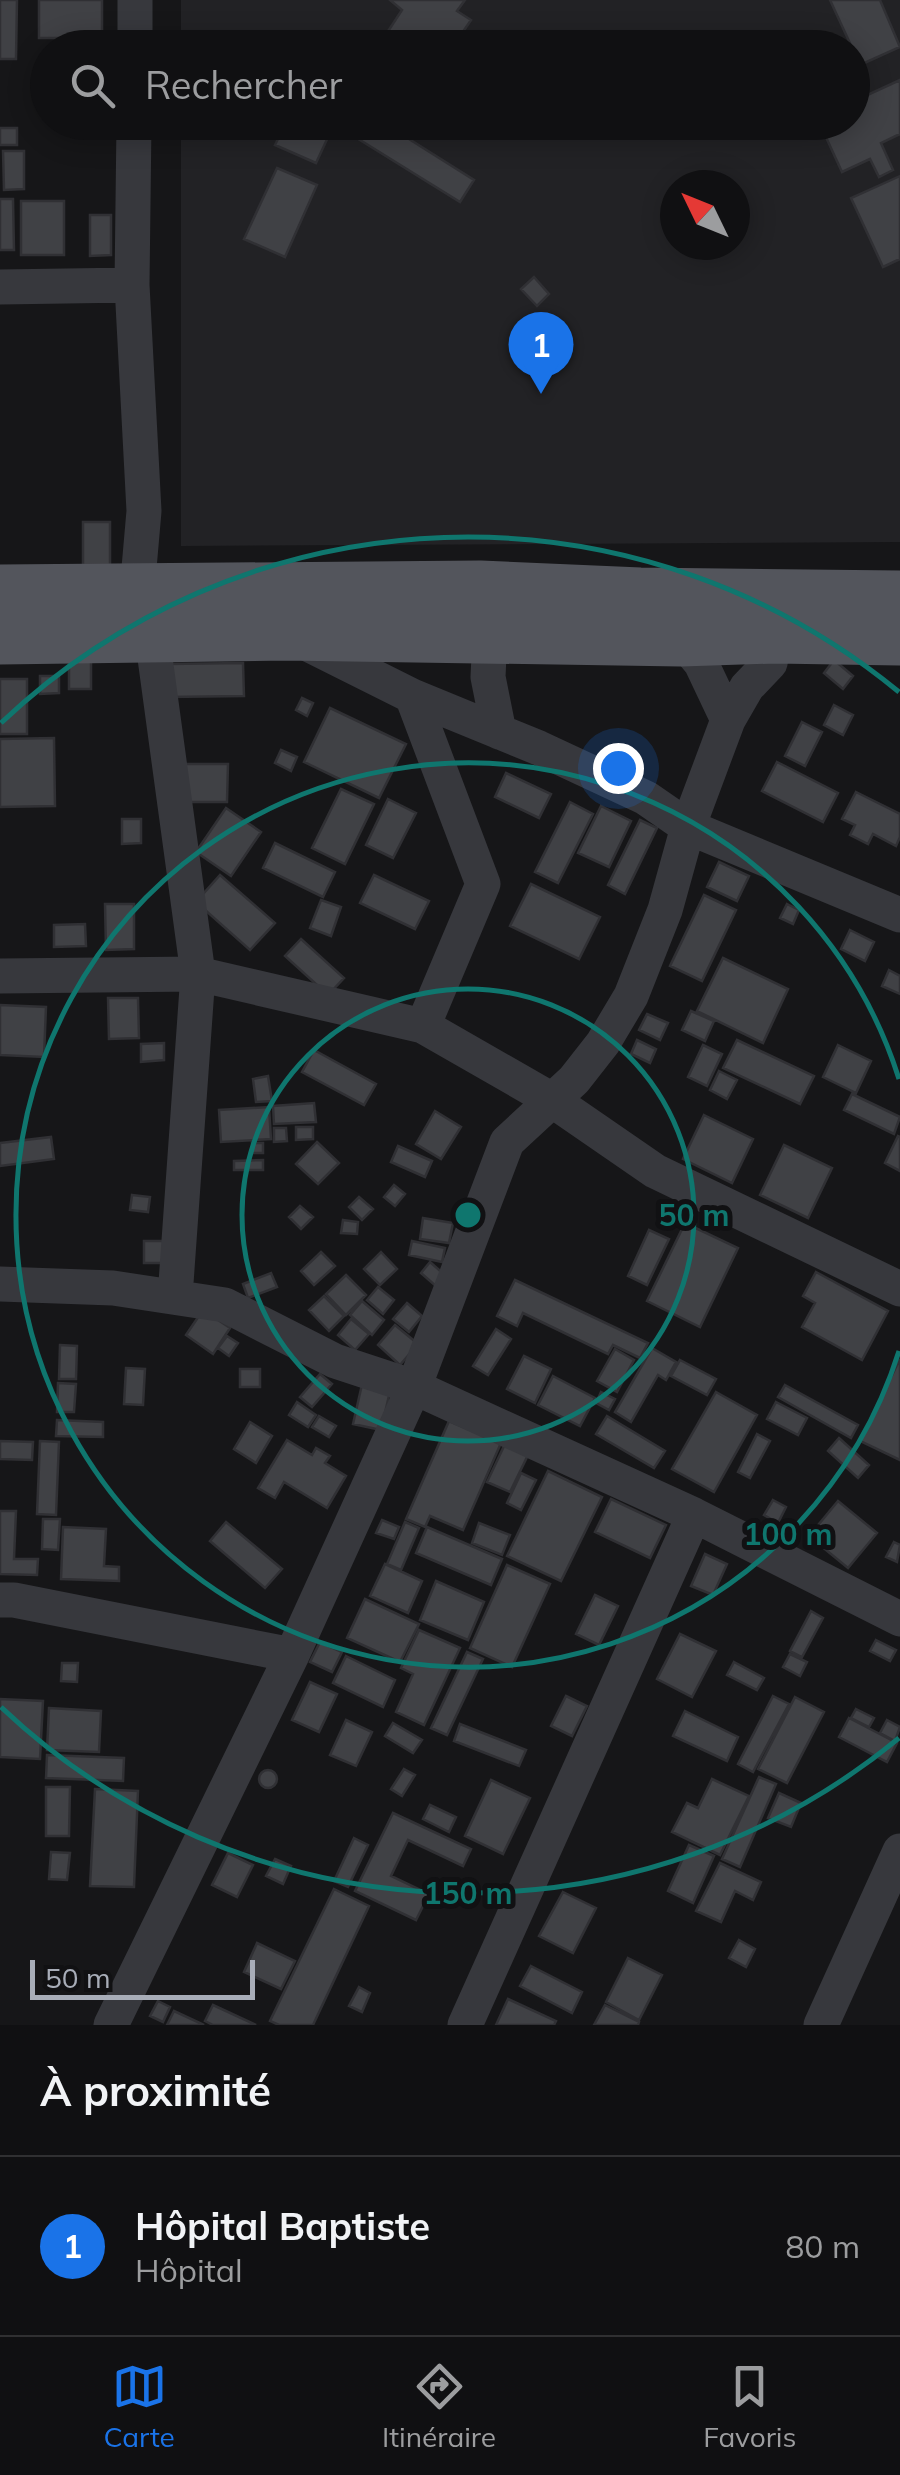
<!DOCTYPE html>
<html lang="fr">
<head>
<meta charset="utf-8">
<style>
  body { margin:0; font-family:Mulish,sans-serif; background:#19191b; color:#f1f3f6 }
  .compass { position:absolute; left:660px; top:170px; width:90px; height:90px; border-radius:50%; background:#101012; box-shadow:0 5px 25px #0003; rotate:313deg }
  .scale { position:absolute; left:30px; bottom:25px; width:225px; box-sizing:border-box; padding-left:10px; border:5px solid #a8adb8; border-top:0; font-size:28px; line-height:35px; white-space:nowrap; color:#a8adb8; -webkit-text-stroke:8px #111113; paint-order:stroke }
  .you { position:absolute; left:618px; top:768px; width:35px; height:35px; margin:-25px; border:8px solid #fff; border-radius:50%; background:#1a73e8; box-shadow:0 0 0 15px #1a73e833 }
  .badge { display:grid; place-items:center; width:65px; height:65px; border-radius:50%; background:#1a73e8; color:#fff; font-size:32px; font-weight:700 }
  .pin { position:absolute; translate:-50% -82px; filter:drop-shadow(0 2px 5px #0008) }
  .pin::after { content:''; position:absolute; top:52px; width:35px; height:30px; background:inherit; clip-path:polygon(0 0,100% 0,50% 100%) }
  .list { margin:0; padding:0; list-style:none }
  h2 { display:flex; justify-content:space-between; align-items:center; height:130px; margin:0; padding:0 40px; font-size:42px }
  h2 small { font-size:32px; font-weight:400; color:#9c9d9f }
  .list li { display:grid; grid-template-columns:65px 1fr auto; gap:30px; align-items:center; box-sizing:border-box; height:180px; padding:0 40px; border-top:2px solid #303032 }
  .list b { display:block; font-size:38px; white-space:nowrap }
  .list p { margin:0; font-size:32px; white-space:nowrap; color:#9c9d9f }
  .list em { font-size:32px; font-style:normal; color:#9c9d9f }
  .icon { flex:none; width:55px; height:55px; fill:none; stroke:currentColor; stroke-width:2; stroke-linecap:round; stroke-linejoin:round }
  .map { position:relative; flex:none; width:900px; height:2025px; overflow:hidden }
  .search { position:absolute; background:#101012; box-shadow:0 5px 25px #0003; left:30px; right:30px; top:30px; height:110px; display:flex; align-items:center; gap:25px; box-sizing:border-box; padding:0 35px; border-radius:55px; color:#9c9d9f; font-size:38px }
  .sheet { height:310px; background:#101012 }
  nav { display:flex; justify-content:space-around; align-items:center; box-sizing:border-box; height:140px; border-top:2px solid #303032; background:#101012; font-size:28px; color:#9c9d9f }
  nav a { display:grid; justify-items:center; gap:5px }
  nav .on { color:#1a73e8 }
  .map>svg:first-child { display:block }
  .built { fill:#222225; fill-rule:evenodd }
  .building { fill:#404145; stroke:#303034; stroke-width:2.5 }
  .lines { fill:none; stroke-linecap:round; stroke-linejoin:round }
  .street { stroke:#37383d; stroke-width:35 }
  .primary { stroke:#53555c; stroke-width:55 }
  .ring { fill:none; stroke:#0f766e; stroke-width:5 }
  .centre { fill:#0f766e; stroke:#111113; stroke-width:5 }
  .ring-label { font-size:30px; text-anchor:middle; font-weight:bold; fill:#0f766e; stroke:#111113; stroke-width:10; stroke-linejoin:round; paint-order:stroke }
</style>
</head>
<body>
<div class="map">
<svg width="900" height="2025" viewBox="0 0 900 2025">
  <rect width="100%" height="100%" fill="#161618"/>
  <path class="built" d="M 181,0 L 900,0 L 900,542 L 181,546 L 181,123 L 852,122 L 852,48 L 181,47 ZM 675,185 L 735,185 L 735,245 L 675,245 Z"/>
  <path class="building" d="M 0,0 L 17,0 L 16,59 L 0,59 Z
    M 39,0 L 102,0 L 102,38 L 39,38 Z
    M 390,0 L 465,0 L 457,11 L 471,20 L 452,48 L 445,44 L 442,48 L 377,48 L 402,10 Z
    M 830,0 L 880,0 L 900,47 L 860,65 Z
    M 900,80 L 900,134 L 881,143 L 893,170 L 879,177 L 870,159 L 842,172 L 819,122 L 852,122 L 852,102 Z
    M 286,122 L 305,122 L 330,133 L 316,163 L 275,145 Z
    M 331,122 L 382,122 L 474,180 L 460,202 Z
    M 0,128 L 17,128 L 17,145 L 0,145 Z
    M 3,151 L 24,151 L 24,189 L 4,190 Z
    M 277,168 L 317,185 L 285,257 L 244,239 Z
    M 900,176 L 900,259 L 883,267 L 851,198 Z
    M 0,199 L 13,199 L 14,250 L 0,250 Z
    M 21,201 L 64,201 L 64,255 L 21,255 Z
    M 90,215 L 111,215 L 111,255 L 90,256 Z
    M 534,277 L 549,294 L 537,306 L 521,289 Z
    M 83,522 L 110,522 L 110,565 L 83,565 Z
    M 834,660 L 853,676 L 843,689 L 824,673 Z
    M 69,661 L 91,661 L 91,689 L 69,689 Z
    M 243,663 L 244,696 L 168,697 L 167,664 Z
    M 40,676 L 59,676 L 59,693 L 40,694 Z
    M 0,679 L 27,679 L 27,734 L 0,734 Z
    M 302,698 L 313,703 L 307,716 L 296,710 Z
    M 834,705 L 853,715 L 843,735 L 824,725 Z
    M 330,708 L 406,744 L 379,798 L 304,762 Z
    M 802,722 L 822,732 L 805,766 L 785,756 Z
    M 54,738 L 55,806 L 0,807 L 0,739 Z
    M 281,750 L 297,757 L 291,771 L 275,763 Z
    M 777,762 L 838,793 L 823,822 L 762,791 Z
    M 185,764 L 228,764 L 227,802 L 185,802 Z
    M 506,773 L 551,794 L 539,818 L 495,797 Z
    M 341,789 L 374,804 L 345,864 L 312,848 Z
    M 856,792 L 900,814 L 900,837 L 896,846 L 873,834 L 868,844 L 850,835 L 855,825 L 842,819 Z
    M 388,799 L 416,813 L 393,858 L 366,845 Z
    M 570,802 L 593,814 L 558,883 L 535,872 Z
    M 601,806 L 631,821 L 609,867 L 578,853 Z
    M 226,808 L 261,832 L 231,876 L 196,852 Z
    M 122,819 L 141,819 L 141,843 L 122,844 Z
    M 640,820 L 657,828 L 625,894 L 608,885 Z
    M 275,843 L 335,872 L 323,897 L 263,868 Z
    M 719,862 L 749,876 L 737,901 L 707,887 Z
    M 220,875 L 275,923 L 250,950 L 196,902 Z
    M 374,875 L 429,901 L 415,929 L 360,903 Z
    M 531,884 L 600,917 L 579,959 L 510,926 Z
    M 704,895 L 736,910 L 702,981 L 670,966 Z
    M 321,900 L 341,907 L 331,936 L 310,928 Z
    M 105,904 L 134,904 L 134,949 L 106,950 Z
    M 787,904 L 799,910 L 793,924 L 780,918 Z
    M 85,924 L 86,946 L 54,947 L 54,925 Z
    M 850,930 L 874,942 L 865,961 L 841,949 Z
    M 301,939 L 344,978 L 328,995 L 285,956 Z
    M 723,958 L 788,989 L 763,1043 L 697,1011 Z
    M 889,970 L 900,976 L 900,994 L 882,986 Z
    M 108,998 L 138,998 L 139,1038 L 109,1039 Z
    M 0,1005 L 46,1007 L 44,1057 L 0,1055 Z
    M 691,1011 L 714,1021 L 705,1041 L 682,1030 Z
    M 647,1014 L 668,1023 L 660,1040 L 639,1030 Z
    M 637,1040 L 656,1049 L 650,1063 L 631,1054 Z
    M 737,1040 L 814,1076 L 800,1104 L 723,1068 Z
    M 164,1043 L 164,1060 L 141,1062 L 141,1044 Z
    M 703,1045 L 722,1054 L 707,1086 L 688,1077 Z
    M 838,1045 L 871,1061 L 856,1093 L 823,1077 Z
    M 314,1050 L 376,1084 L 364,1105 L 302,1072 Z
    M 719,1071 L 737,1080 L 727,1099 L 710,1090 Z
    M 268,1076 L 272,1101 L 256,1102 L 253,1079 Z
    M 852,1094 L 900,1117 L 894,1134 L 844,1110 Z
    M 314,1103 L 316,1122 L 274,1124 L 273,1106 Z
    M 269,1107 L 271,1139 L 221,1142 L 219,1110 Z
    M 435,1111 L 461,1127 L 441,1159 L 416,1144 Z
    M 704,1115 L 753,1139 L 732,1183 L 683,1159 Z
    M 296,1127 L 313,1127 L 313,1139 L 296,1140 Z
    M 274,1128 L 286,1128 L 287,1141 L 274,1142 Z
    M 898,1136 L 900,1137 L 900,1171 L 885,1163 Z
    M 51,1137 L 54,1159 L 0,1166 L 0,1143 Z
    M 317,1142 L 339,1163 L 318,1184 L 296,1164 Z
    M 252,1143 L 263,1143 L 263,1153 L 252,1153 Z
    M 784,1145 L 832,1168 L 808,1218 L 760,1195 Z
    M 398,1146 L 432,1161 L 425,1177 L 391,1162 Z
    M 263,1160 L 263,1170 L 234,1170 L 234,1161 Z
    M 394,1185 L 405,1194 L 395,1206 L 384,1197 Z
    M 132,1195 L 150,1197 L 148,1212 L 130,1210 Z
    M 359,1197 L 373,1209 L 362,1220 L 349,1207 Z
    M 300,1206 L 313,1217 L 301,1229 L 289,1217 Z
    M 423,1218 L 453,1223 L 449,1243 L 420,1239 Z
    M 343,1220 L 358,1222 L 357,1234 L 341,1233 Z
    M 685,1223 L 738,1248 L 700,1327 L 647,1301 Z
    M 649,1230 L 669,1239 L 647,1285 L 628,1276 Z
    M 144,1241 L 167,1241 L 166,1263 L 144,1263 Z
    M 412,1241 L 445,1248 L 442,1262 L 409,1255 Z
    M 321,1252 L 335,1266 L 314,1285 L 301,1271 Z
    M 381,1252 L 397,1269 L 380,1285 L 364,1269 Z
    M 430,1262 L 446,1276 L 437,1287 L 421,1273 Z
    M 816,1272 L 888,1311 L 862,1360 L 802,1327 L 815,1303 L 803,1296 Z
    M 271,1273 L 277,1287 L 248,1298 L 243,1284 Z
    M 346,1275 L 366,1295 L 346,1315 L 326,1294 Z
    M 515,1280 L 648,1343 L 640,1358 L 613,1345 L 608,1354 L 523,1313 L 517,1326 L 497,1316 Z
    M 378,1287 L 394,1300 L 383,1314 L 367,1300 Z
    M 324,1296 L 344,1316 L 329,1331 L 309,1310 Z
    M 362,1301 L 384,1320 L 372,1335 L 350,1315 Z
    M 407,1303 L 422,1316 L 409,1332 L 393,1319 Z
    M 203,1310 L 230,1328 L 213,1354 L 186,1335 Z
    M 351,1319 L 369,1334 L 355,1350 L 338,1335 Z
    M 395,1325 L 418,1344 L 400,1365 L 378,1345 Z
    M 496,1329 L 511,1339 L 488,1375 L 473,1366 Z
    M 227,1336 L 238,1343 L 229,1356 L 218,1348 Z
    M 60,1345 L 77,1346 L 76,1379 L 59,1379 Z
    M 652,1348 L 676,1362 L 666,1380 L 658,1375 L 631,1422 L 615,1412 Z
    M 615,1349 L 634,1360 L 617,1392 L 597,1381 Z
    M 524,1356 L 551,1369 L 535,1403 L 507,1389 Z
    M 900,1359 L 900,1460 L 860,1441 Z
    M 680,1360 L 716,1379 L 707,1395 L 671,1376 Z
    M 126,1368 L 145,1369 L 143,1405 L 124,1404 Z
    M 240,1369 L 260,1369 L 260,1387 L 240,1387 Z
    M 320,1374 L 332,1384 L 312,1407 L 300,1397 Z
    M 553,1376 L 595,1398 L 580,1426 L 538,1405 Z
    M 363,1380 L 391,1387 L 381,1430 L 353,1424 Z
    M 58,1383 L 76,1384 L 74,1412 L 57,1412 Z
    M 785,1385 L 858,1425 L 851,1438 L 778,1397 Z
    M 601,1392 L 615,1399 L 609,1410 L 596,1403 Z
    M 716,1392 L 757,1415 L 714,1492 L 672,1469 Z
    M 297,1402 L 316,1415 L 308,1427 L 289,1415 Z
    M 776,1402 L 807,1418 L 798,1435 L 767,1419 Z
    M 319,1416 L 336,1426 L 329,1437 L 312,1427 Z
    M 607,1416 L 665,1451 L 654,1468 L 596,1434 Z
    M 57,1420 L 103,1422 L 103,1437 L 56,1436 Z
    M 449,1421 L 501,1443 L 463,1530 L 430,1516 L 425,1527 L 406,1519 Z
    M 250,1422 L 272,1436 L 256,1463 L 234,1449 Z
    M 757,1434 L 770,1441 L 750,1478 L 738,1472 Z
    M 839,1438 L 869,1465 L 858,1478 L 828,1451 Z
    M 287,1440 L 312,1455 L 316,1448 L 330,1456 L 325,1463 L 346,1476 L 327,1508 L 284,1482 L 275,1498 L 258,1488 Z
    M 0,1441 L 33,1442 L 32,1460 L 0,1459 Z
    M 40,1441 L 59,1442 L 56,1515 L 37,1514 Z
    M 505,1444 L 528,1455 L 510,1492 L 487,1482 Z
    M 548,1471 L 602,1497 L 561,1581 L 507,1556 Z
    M 521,1473 L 536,1480 L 521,1510 L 507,1503 Z
    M 611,1499 L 666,1525 L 650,1558 L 595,1532 Z
    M 773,1500 L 786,1507 L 778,1523 L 764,1515 Z
    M 838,1501 L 877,1533 L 848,1568 L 809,1536 Z
    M 0,1511 L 16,1511 L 14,1559 L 38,1559 L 37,1575 L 0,1574 Z
    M 43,1519 L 60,1519 L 58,1550 L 42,1549 Z
    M 382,1520 L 399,1527 L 394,1539 L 376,1533 Z
    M 226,1522 L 282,1569 L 265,1588 L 210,1541 Z
    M 405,1522 L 419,1528 L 401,1570 L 387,1564 Z
    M 479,1523 L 510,1535 L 502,1555 L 472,1543 Z
    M 63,1527 L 106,1529 L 104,1566 L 119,1567 L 119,1581 L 61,1579 Z
    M 427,1527 L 502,1559 L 491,1585 L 416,1553 Z
    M 894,1542 L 900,1545 L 897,1562 L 886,1557 Z
    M 705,1554 L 727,1564 L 713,1595 L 691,1586 Z
    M 385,1564 L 422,1581 L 408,1613 L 370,1596 Z
    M 507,1565 L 550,1584 L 512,1667 L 470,1648 Z
    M 436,1581 L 484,1602 L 468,1640 L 420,1620 Z
    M 595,1595 L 618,1606 L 599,1645 L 576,1634 Z
    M 365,1599 L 419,1624 L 400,1662 L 347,1638 Z
    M 811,1611 L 823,1618 L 802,1657 L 790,1651 Z
    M 419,1630 L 460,1648 L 424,1725 L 396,1712 L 413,1674 L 401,1668 Z
    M 680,1634 L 716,1651 L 692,1697 L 657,1679 Z
    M 876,1640 L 896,1650 L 890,1661 L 870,1651 Z
    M 320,1642 L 342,1652 L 332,1672 L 310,1662 Z
    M 467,1652 L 483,1659 L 447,1735 L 431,1728 Z
    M 790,1654 L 807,1662 L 800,1676 L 783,1667 Z
    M 346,1656 L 395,1680 L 383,1707 L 333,1683 Z
    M 734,1662 L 764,1678 L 757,1690 L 727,1675 Z
    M 62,1663 L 78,1663 L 77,1682 L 61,1681 Z
    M 310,1682 L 337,1694 L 319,1732 L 292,1720 Z
    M 566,1696 L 587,1706 L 572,1736 L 551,1726 Z
    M 773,1696 L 789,1704 L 753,1772 L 738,1764 Z
    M 795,1697 L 824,1712 L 787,1783 L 758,1769 Z
    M 0,1699 L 43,1701 L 40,1759 L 0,1757 Z
    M 49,1708 L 101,1711 L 99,1752 L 47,1750 Z
    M 856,1709 L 874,1718 L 869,1727 L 851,1718 Z
    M 685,1711 L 738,1737 L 727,1761 L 673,1736 Z
    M 849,1718 L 897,1743 L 887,1762 L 839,1737 Z
    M 346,1720 L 372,1732 L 356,1766 L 330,1755 Z
    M 887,1720 L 900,1727 L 895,1741 L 880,1733 Z
    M 393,1723 L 422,1740 L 413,1753 L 385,1736 Z
    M 460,1724 L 526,1750 L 519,1766 L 454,1741 Z
    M 47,1755 L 124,1758 L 123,1781 L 46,1778 Z
    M 404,1769 L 415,1775 L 402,1796 L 391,1789 Z
    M259 1779a9 9 0 1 1 18 0a9 9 0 1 1-18 0Z
    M 759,1777 L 776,1784 L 740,1867 L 722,1859 Z
    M 712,1779 L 749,1796 L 720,1855 L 672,1832 L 687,1803 L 698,1808 Z
    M 491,1780 L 530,1798 L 503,1854 L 465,1836 Z
    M 46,1787 L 70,1787 L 69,1836 L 46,1836 Z
    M 95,1789 L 138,1791 L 134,1887 L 90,1886 Z
    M 779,1793 L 801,1803 L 791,1827 L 768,1818 Z
    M 430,1805 L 456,1817 L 449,1832 L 423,1819 Z
    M 393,1813 L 471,1849 L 463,1866 L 408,1840 L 391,1876 L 429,1894 L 416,1920 L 355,1891 Z
    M 354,1838 L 368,1845 L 348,1887 L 334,1881 Z
    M 689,1845 L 714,1856 L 693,1903 L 668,1891 Z
    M 51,1852 L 70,1853 L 67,1880 L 49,1879 Z
    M 228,1853 L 253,1865 L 237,1897 L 212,1885 Z
    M 275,1859 L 291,1866 L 283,1884 L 266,1876 Z
    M 720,1863 L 761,1882 L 753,1900 L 735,1891 L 721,1922 L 696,1911 Z
    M 334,1889 L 369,1906 L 313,2025 L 279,2025 L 270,2021 Z
    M 563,1892 L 596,1908 L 573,1953 L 539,1936 Z
    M 739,1940 L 755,1949 L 746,1967 L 729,1958 Z
    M 257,1943 L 295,1961 L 281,1989 L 244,1972 Z
    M 628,1958 L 662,1975 L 639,2020 L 606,2002 Z
    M 531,1966 L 582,1992 L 572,2013 L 520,1986 Z
    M 359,1987 L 370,1993 L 362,2012 L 349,2006 Z
    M 508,1999 L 556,2021 L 554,2025 L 496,2025 Z
    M 158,2001 L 170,2007 L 163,2022 L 150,2016 Z
    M 213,2005 L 256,2025 L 213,2025 L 205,2021 Z
    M 605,2005 L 639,2022 L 638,2025 L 594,2025 Z
    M 174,2011 L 204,2025 L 167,2025 Z"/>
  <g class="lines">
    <path class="street" d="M 135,48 L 135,0
      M 134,122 L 132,285 L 144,511 L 137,591 L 152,636 L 198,974 L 175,1297
      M 0,287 L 132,285
      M 487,620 L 490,634 L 488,677 L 499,732
      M 672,628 L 701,663 L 728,720
      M 302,641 L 412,696 L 539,748 L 646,798 L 688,827 L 900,915
      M 412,696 L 483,884 L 423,1026
      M 0,976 L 198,974 L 423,1026 L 552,1100 L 655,1171 L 900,1289
      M 0,1284 L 113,1288 L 225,1305 L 335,1361 L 414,1387 L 694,1515 L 900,1619
      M 0,1600 L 14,1600 L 292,1655
      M 111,2025 L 292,1655 L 414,1387 L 507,1142 L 574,1080 L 603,1043 L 631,996 L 665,910 L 688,827 L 728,720 L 747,687 L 770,663 L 775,636
      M 465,2025 L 694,1515
      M 821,2025 L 900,1851"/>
    <path class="primary" d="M 0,592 L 480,588 L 640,595 L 900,598
      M 0,637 L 287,633 L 681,639 L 775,636 L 900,638"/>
  </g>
  <g class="ring">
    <circle cx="468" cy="1215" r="226"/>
    <path d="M899 1351A452 452 0 1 1 899 1079"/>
    <path d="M899 1738A678 678 0 0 1 1 1707M1 723A678 678 0 0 1 899 692"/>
  </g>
  <circle cx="468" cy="1215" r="15" class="centre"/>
  <g class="ring-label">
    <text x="694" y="1226">50 m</text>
    <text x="788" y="1545">100 m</text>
    <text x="468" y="1904">150 m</text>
  </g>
</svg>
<svg class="compass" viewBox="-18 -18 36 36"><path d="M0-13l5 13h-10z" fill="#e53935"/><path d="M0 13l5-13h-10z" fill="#9c9d9f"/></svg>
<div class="scale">50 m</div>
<div class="you"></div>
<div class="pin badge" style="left:541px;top:394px">1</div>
<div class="search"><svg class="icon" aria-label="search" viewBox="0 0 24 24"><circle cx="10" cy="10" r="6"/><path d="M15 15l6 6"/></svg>Rechercher</div>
</div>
<section class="sheet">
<h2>À proximité<small></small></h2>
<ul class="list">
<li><span class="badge">1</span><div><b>Hôpital Baptiste</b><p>Hôpital</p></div><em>80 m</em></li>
</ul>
</section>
<nav>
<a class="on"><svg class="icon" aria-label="map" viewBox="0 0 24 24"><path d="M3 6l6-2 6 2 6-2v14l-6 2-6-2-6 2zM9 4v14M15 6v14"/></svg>Carte</a>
<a><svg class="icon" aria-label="directions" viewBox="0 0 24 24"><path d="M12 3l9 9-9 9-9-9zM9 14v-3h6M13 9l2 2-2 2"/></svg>Itinéraire</a>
<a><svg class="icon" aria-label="saved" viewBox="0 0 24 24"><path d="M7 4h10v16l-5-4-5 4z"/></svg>Favoris</a>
</nav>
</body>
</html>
